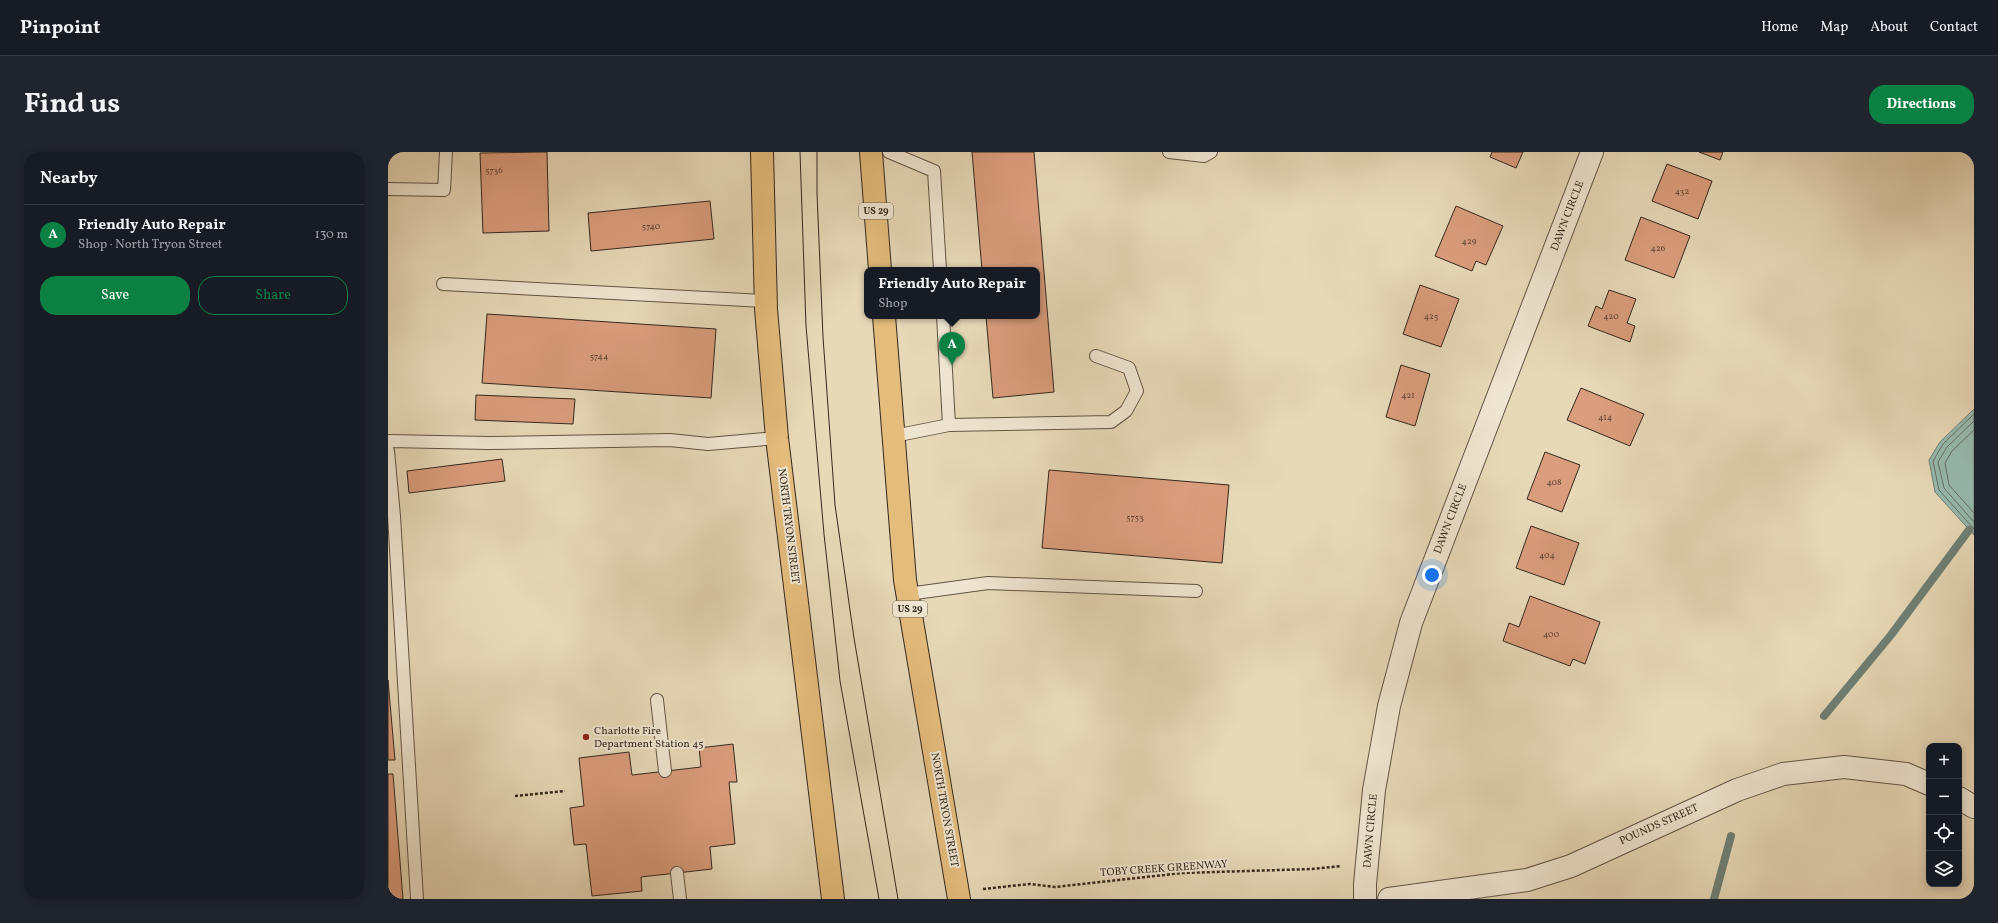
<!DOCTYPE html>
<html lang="en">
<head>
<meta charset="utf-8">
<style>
  body { margin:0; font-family:Vollkorn,serif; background:#20242c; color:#f1f3f6 }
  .controls { position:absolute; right:12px; bottom:12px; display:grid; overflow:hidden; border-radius:8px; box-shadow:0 2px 10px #0003 }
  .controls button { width:36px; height:36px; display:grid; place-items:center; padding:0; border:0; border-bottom:1px solid #363941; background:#171b24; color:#f1f3f6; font:20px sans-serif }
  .you { position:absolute; left:1044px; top:423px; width:14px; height:14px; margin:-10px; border:3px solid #fff; border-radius:50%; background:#1a73e8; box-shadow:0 0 0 6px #1a73e833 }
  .badge { display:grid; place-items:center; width:26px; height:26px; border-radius:50%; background:#0b8043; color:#fff; font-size:13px; font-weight:700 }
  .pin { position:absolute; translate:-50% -33px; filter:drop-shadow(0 1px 2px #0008) }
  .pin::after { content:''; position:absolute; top:21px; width:14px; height:12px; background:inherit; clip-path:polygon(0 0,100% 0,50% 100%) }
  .popup { position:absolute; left:476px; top:115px; width:176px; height:52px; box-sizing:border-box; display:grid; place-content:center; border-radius:8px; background:#171b24; filter:drop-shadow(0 1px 3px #0005); font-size:13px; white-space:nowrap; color:#9ea1a6 }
  .popup b { font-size:15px; color:#f1f3f6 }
  .popup::after { content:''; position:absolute; left:50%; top:100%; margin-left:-8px; border:8px solid transparent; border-top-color:#171b24 }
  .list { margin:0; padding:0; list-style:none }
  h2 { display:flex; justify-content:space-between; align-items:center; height:52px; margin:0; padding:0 16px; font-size:17px }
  h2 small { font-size:13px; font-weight:400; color:#9ea1a6 }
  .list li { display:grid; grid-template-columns:26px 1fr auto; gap:12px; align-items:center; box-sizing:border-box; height:60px; padding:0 16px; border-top:1px solid #363941 }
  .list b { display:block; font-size:15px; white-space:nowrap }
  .list p { margin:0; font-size:13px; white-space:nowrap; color:#9ea1a6 }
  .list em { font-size:13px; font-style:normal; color:#9ea1a6 }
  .actions { display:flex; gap:8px; padding:12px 16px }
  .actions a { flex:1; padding:9px 0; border:1px solid #0b8043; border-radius:16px; text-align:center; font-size:14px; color:#0b8043 }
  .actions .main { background:#0b8043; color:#fff }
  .icon { flex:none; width:22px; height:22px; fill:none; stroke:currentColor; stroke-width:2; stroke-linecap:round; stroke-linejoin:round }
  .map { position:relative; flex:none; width:1586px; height:747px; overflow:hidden; border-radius:16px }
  header { display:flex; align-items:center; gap:24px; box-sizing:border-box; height:56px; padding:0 20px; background:#171b24; border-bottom:1px solid #363941 }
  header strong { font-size:19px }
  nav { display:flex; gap:22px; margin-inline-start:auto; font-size:14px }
  .intro { display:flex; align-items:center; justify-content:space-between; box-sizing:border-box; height:96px; padding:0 24px }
  h1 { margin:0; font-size:28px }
  .button { padding:10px 18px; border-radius:16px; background:#0b8043; color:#fff; font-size:14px; font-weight:700 }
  main { display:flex; gap:24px; padding:0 24px }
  aside { flex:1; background:#171b24; border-radius:16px; box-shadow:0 2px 10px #0003 }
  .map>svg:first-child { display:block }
  .water { fill:#97baaf; stroke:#6f8075 }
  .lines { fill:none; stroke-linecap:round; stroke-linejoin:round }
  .shore { stroke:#667166; stroke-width:1 }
  .stream { stroke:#6f8075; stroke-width:8 }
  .building { fill:#da9d7d; stroke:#34281e }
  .service-casing { stroke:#615444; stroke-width:14 }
  .minor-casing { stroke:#615444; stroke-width:24 }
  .primary-casing { stroke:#34281e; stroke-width:24 }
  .path { stroke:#34281e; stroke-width:2.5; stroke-dasharray:3 2; stroke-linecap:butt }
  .service { stroke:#efe6d1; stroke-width:12 }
  .minor { stroke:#efe6d1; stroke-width:22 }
  .primary { stroke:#e4bc7c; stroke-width:22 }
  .tram { stroke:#34281e; stroke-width:1 }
  .poi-dot { fill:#8f2418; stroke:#efe6d1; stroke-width:1.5 }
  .labels { text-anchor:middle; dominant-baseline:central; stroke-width:4; stroke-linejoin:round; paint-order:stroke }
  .number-label { font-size:9px; fill:#5e4536 }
  .shield { fill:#efe6d1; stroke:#6c6154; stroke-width:1 }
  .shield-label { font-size:10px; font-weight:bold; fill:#34281e }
  .street-label { font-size:11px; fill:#34281e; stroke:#efe6d1 }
  .poi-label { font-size:11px; fill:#34281e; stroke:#efe6d1; text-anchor:start }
</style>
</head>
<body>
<header>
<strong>Pinpoint</strong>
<nav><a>Home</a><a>Map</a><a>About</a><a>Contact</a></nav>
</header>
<div class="intro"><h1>Find us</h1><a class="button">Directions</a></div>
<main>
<aside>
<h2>Nearby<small></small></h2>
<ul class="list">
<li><span class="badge">A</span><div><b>Friendly Auto Repair</b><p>Shop · North Tryon Street</p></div><em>130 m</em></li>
</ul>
<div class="actions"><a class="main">Save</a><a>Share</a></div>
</aside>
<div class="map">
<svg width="1586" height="747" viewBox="0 0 1586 747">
  <rect width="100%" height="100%" fill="#e7d9b8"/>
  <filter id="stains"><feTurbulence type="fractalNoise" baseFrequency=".005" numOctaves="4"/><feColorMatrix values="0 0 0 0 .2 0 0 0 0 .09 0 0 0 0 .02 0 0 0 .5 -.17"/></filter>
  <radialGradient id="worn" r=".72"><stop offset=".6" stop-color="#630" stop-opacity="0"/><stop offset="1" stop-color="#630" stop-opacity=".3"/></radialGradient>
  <path class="water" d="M 1586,257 L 1586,383 L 1547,340 L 1541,308 L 1552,290 Z"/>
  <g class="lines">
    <path class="shore" d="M 1586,262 L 1555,292 L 1545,309 L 1551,338 L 1586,377
      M 1586,269 L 1559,295 L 1550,310 L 1556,336 L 1586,370
      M 1586,278 L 1564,299 L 1557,311 L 1561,333 L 1586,361"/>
    <path class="stream" d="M 1436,564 L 1503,483 L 1581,378
      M 1326,747 L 1343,684"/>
  </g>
  <path class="building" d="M 159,0 L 161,79 L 95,81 L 92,1 Z
    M 584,0 L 646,0 L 666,240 L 605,246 L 598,164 L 649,164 L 649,118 L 594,118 Z
    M 1104,0 L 1135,0 L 1128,16 L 1102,5 Z
    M 1311,0 L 1335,0 L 1332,8 Z
    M 1279,12 L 1324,29 L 1310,67 L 1264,49 Z
    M 322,49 L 326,87 L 203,99 L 200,61 Z
    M 1068,54 L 1115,74 L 1098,113 L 1088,109 L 1084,119 L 1047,104 Z
    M 1253,65 L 1302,84 L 1286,126 L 1237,108 Z
    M 1032,133 L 1071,147 L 1053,195 L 1015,182 Z
    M 1221,138 L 1248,147 L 1239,171 L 1247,174 L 1242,190 L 1200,174 L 1208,154 L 1214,157 Z
    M 99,162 L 328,177 L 323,246 L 94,231 Z
    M 1013,213 L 1042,222 L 1027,274 L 998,265 Z
    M 1193,236 L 1256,262 L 1242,294 L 1179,268 Z
    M 88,243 L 187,247 L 185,272 L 87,268 Z
    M 1157,300 L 1192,313 L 1174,360 L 1139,347 Z
    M 114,307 L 117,329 L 21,341 L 19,319 Z
    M 661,318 L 841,333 L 834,411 L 654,396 Z
    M 1143,374 L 1191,391 L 1176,433 L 1128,416 Z
    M 1142,444 L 1212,470 L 1197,512 L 1185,507 L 1182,514 L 1115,489 L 1121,471 L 1131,475 Z
    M 0,528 L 7,608 L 0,608 Z
    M 345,592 L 349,630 L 341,630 L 347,692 L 322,695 L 324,717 L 253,725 L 254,739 L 204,744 L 198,692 L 186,693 L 182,656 L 196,654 L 191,606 L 241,600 L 244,623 L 313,615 L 311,596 Z
    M 0,622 L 5,622 L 15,747 L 0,747 Z"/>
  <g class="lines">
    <g class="service-casing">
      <path id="service" d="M 501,0 L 546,19 L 552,118
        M 781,0 L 816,4 L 823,0
        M 0,37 L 56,38 L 58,0
        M 55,132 L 377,149
        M 561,273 L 723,270 L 738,259 L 749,239 L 741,216 L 708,204
        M 506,284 L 561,273 L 555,164
        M 0,289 L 100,291 L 282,288 L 320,292 L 389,286
        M 0,299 L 6,364 L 29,747
        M 520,442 L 600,431 L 808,439
        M 269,548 L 277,619
        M 289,721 L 292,747"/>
    </g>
    <g class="minor-casing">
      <path id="minor" d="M 1571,646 L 1586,655
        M 977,747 L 977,732 L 986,638 L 1001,554 L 1023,471 L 1204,0
        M 1001,747 L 1139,728 L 1183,714 L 1349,638 L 1395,622 L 1456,615 L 1518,622 L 1541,632"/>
    </g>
    <g class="primary-casing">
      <path id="primary" d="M 374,0 L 378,157 L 389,286 L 445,747
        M 483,0 L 492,118
        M 496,164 L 517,428 L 571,747"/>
    </g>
    <path class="path" d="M 127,644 L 177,639
      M 595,737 L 642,732 L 667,735 L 794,721 L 924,717 L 953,714"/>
    <use href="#service" class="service"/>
    <use href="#minor" class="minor"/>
    <use href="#primary" class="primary"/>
    <path class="tram" d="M 412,0 L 418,174 L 436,382 L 452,529 L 491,747
      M 429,0 L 429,41 L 435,185 L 447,353 L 466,486 L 510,747"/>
  </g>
  <circle class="poi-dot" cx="198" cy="585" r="4"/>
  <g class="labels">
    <g class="number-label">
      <text x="106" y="18">5736</text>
      <text x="1294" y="39">432</text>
      <text x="263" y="74">5740</text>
      <text x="1081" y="89">429</text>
      <text x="1270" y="96">426</text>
      <text x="1043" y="164">425</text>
      <text x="1223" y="164">420</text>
      <text x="211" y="204">5744</text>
      <text x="1020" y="243">421</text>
      <text x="1217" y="265">414</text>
      <text x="1166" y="330">408</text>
      <text x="747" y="365">5753</text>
      <text x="1159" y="403">404</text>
      <text x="1163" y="482">400</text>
    </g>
    <g class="shield">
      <rect x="471" y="51" width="34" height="16" rx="3"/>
      <rect x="505" y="449" width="34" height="16" rx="3"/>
    </g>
    <g class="shield-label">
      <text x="488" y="59">US 29</text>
      <text x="522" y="457">US 29</text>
    </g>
    <g class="street-label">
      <text transform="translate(1180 64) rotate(-69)">DAWN CIRCLE</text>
      <text transform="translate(1063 367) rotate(-69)">DAWN CIRCLE</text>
      <text transform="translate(400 374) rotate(83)">NORTH TRYON STREET</text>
      <text transform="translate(556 658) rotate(80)">NORTH TRYON STREET</text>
      <text transform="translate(1271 673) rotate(-24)">POUNDS STREET</text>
      <text transform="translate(983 679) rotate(-85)">DAWN CIRCLE</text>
      <text transform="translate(776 717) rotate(-4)">TOBY CREEK GREENWAY</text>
    </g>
    <g class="poi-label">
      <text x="206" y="579">Charlotte Fire<tspan x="206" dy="13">Department Station 45</tspan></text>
    </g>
  </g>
  <rect width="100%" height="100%" filter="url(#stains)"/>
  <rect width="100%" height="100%" fill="url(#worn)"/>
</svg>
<div class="controls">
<button>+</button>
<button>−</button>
<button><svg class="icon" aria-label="locate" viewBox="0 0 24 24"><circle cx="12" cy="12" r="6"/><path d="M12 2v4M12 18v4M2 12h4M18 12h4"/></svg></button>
<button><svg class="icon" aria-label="layers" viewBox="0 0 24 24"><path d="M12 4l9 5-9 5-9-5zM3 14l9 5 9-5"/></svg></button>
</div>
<div class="you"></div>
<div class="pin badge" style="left:564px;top:213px">A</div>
<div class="popup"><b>Friendly Auto Repair</b>Shop</div>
</div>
</main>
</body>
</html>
